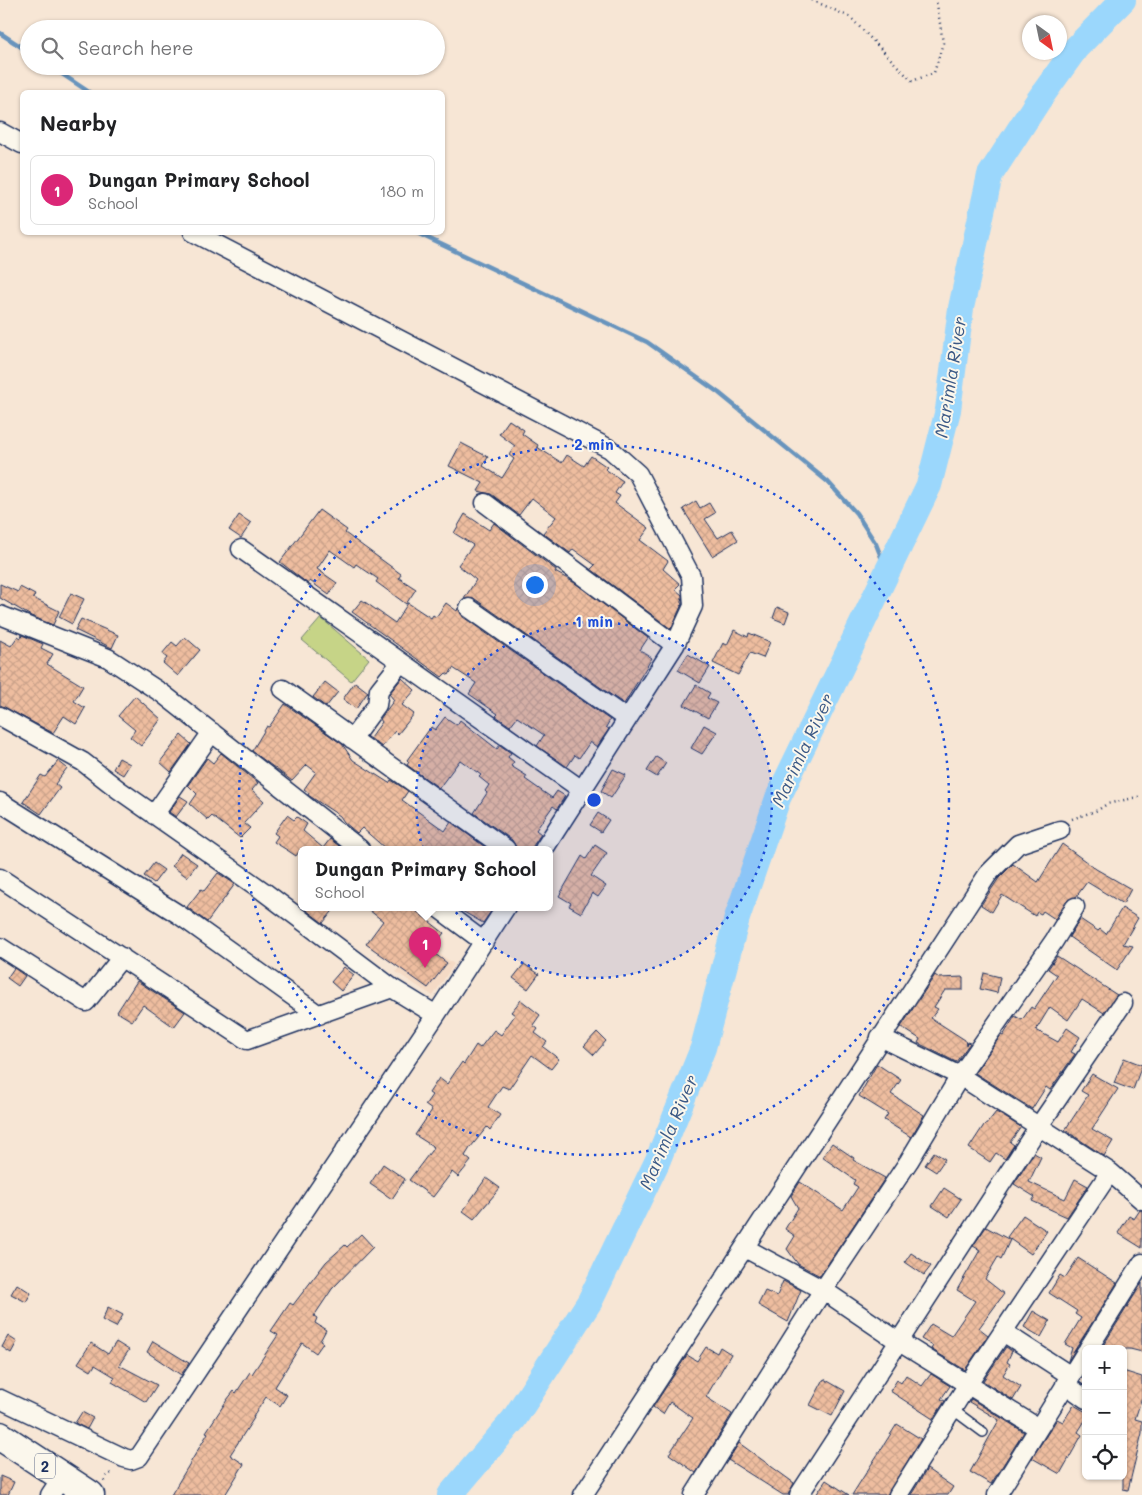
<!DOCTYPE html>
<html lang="en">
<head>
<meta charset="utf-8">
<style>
  body { margin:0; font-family:Mali,sans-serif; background:#f6f6f6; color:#202124 }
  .controls { position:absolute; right:15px; bottom:15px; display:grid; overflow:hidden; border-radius:8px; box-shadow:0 1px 4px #0004 }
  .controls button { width:45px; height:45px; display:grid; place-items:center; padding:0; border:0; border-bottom:1px solid #e0e0e0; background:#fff; color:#202124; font:25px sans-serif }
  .compass { position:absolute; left:1022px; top:15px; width:45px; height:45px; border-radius:50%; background:#fff; box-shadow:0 1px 4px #0004; rotate:147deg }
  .you { position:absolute; left:534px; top:584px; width:18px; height:18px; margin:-12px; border:4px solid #fff; border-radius:50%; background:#1a73e8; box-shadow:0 0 0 8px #1a73e833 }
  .badge { display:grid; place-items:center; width:32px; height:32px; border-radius:50%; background:#db2777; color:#fff; font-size:16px; font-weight:700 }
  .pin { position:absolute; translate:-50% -41px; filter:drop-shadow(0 1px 2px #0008) }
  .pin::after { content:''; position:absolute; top:26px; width:18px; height:15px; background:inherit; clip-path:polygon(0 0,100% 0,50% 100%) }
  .popup { position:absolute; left:298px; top:846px; width:255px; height:65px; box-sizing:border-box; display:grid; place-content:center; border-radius:8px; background:#fff; filter:drop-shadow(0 1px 4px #0005); font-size:16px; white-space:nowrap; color:#757577 }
  .popup b { font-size:19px; color:#202124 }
  .popup::after { content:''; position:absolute; left:50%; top:100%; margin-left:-10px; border:10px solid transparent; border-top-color:#fff }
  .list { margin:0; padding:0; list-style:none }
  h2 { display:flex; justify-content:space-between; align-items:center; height:65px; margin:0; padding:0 20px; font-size:21px }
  h2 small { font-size:16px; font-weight:400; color:#757577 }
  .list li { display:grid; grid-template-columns:32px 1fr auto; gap:15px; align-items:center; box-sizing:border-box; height:70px; margin:0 10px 10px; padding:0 10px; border:1px solid #e0e0e0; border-radius:8px }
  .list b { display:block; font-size:19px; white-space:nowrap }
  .list p { margin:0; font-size:16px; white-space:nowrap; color:#757577 }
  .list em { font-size:16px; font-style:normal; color:#757577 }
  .icon { flex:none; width:28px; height:28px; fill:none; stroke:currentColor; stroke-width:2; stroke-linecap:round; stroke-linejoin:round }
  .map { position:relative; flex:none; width:1142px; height:1495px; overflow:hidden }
  .search { position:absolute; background:#fff; box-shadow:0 1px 4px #0004; left:20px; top:20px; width:425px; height:55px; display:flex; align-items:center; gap:12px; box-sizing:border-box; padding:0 18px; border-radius:28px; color:#757577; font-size:19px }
  .panel { position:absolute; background:#fff; box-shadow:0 1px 4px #0004; left:20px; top:90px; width:425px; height:145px; border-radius:8px }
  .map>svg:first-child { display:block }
  .built { fill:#f4dac5 }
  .green { fill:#c6d487; stroke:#708272 }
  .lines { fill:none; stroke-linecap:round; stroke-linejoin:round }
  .stream { stroke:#6894bd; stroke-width:4.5 }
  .river { stroke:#9bd7fc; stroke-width:26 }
  .building { fill:url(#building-cross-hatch); stroke:#1b2f5e }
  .lane-casing { stroke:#1b2f5e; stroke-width:12 }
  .street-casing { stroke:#1b2f5e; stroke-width:21 }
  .highway-casing { stroke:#1b2f5e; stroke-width:31 }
  .path { stroke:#1b2f5e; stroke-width:2.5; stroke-dasharray:1 4; stroke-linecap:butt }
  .lane { stroke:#fbf7ec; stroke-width:9 }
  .street { stroke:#fbf7ec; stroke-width:18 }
  .highway { stroke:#fbf7ec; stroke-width:28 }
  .ring { fill:none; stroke:#1d4ed8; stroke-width:2.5; stroke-dasharray:2.5 5 }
  .labels { text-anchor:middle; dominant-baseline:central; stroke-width:4; stroke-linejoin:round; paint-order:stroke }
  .shield { fill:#fbf7ec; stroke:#5e6b89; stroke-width:1 }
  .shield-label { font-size:15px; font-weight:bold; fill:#1b2f5e }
  .water-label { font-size:18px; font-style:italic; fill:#3b5986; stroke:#fbf7ec }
  .centre { fill:#1d4ed8; stroke:#fbf7ec; stroke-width:2.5 }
  .ring-label { font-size:15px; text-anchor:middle; font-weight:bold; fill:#1d4ed8; stroke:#fbf7ec; stroke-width:4; stroke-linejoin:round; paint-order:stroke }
</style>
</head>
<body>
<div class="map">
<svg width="1142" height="1495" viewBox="0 0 1142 1495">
  <defs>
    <pattern id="building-cross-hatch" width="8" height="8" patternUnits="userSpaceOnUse" patternTransform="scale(1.25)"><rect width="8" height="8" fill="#eebd9f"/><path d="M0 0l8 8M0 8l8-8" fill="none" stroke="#cca38b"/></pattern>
  </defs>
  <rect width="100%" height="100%" fill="#f7e6d5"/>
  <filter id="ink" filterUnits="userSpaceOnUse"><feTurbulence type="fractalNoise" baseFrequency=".02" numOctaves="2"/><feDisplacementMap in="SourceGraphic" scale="10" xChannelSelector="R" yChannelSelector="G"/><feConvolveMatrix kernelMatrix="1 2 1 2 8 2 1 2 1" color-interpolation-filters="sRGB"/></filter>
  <g filter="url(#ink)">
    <path class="built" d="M 418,939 L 454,964 L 433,996 L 396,972 Z"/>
    <path class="green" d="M 321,618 L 369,659 L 351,681 L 302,640 Z"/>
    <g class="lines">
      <path class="stream" d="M 0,33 L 29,52
        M 50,66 L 89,92
        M 415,232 L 647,342 L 719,393 L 828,482 L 856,513 L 876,544 L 887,572"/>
      <path class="river" d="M 450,1495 L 514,1419 L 590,1301 L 657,1162 L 703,1048 L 737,918 L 778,798 L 929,485 L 948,410 L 961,308 L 990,175 L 1038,101 L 1076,48 L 1123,0"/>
    </g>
    <path class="building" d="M 509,420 L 524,430 L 522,434 L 538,445 L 537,447 L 562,463 L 567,455 L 584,466 L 591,456 L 607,467 L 605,469 L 623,481 L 615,493 L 620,496 L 615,503 L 649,528 L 640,540 L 668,561 L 663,569 L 680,584 L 675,589 L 682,595 L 682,604 L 671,629 L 591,569 L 595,565 L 573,549 L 570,553 L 543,533 L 556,517 L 532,498 L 519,515 L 491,494 L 478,491 L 483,483 L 449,466 L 461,443 L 488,457 L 483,466 L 502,478 L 514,459 L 509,455 L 515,446 L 499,434 Z
      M 696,501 L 700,508 L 709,503 L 715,513 L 705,519 L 718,538 L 732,530 L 738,540 L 712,556 L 683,509 Z
      M 319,510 L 347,530 L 345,533 L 401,574 L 399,578 L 416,589 L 406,604 L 376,582 L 378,579 L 356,564 L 354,567 L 330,550 L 317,569 L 337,583 L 329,595 L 310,581 L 308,584 L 280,562 Z
      M 465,514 L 489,530 L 494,523 L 556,570 L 555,572 L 575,583 L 648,638 L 640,650 L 652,658 L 624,704 L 475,599 L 464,599 L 476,580 L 458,565 L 473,545 L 454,533 Z
      M 239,515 L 251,523 L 241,538 L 229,530 Z
      M 0,584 L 18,592 L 20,587 L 35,595 L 33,598 L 59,611 L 53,625 L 31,616 L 0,598 Z
      M 71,593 L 84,599 L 72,624 L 59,617 Z
      M 362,600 L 395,623 L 408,603 L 431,618 L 433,615 L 436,617 L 446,603 L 457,611 L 458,608 L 463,617 L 610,720 L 606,727 L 609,729 L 597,747 L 590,742 L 579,758 L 575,755 L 567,767 L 537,746 L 544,735 L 517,717 L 510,726 L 496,716 L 498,714 L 469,694 L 476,683 L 453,668 L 449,675 L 446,673 L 442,677 L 352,612 Z
      M 777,607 L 789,612 L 785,623 L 773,618 Z
      M 81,619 L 118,635 L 112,648 L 75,630 Z
      M 734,630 L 748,637 L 749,633 L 770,642 L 763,658 L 750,653 L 738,675 L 713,663 L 723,643 L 727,645 Z
      M 22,635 L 43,644 L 41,648 L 53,654 L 47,664 L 83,686 L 74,701 L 85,708 L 76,724 L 64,716 L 53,733 L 0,705 L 0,640 L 11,646 L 18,636 L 21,638 Z
      M 185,637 L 200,650 L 178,676 L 163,663 L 167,658 L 162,654 L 172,642 L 177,646 Z
      M 688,654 L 710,667 L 700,683 L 678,670 Z
      M 402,678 L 415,690 L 402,705 L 414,714 L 398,734 L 395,731 L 382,747 L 370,738 L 382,722 L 380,719 L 394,700 L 389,694 Z
      M 325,682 L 338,692 L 326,707 L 313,697 Z
      M 355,682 L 368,692 L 356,709 L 343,699 Z
      M 696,685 L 710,693 L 707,698 L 717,703 L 708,718 L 684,705 Z
      M 135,696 L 161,719 L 141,746 L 130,737 L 135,730 L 118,716 Z
      M 285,704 L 342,744 L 353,760 L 389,783 L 391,780 L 408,791 L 402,800 L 445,831 L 451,822 L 485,847 L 483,849 L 386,849 L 362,828 L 357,833 L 344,822 L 340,816 L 308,795 L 309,793 L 304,789 L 316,772 L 307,765 L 292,781 L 252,751 L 267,726 L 269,727 Z
      M 445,717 L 457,725 L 460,720 L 497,749 L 500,745 L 511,753 L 508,757 L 514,762 L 511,766 L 527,776 L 525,779 L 552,798 L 557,791 L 565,796 L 557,809 L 553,806 L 536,830 L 541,834 L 531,849 L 517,849 L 512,840 L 474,813 L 487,793 L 485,791 L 489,785 L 479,777 L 481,775 L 460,760 L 439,788 L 407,765 L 409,762 L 407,760 L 431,727 L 435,730 Z
      M 704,725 L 717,732 L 702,754 L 691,748 Z
      M 181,735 L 191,744 L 171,772 L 160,762 Z
      M 221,753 L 258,783 L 252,790 L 264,801 L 244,823 L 250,828 L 240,838 L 212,816 L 208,820 L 190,804 L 197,794 L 188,785 L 207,758 L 213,763 Z
      M 656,757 L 666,763 L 657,777 L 647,771 Z
      M 119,758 L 130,764 L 123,775 L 113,769 Z
      M 58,761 L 67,768 L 55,784 L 60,788 L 41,814 L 23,802 L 41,775 L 45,777 Z
      M 613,769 L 626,775 L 611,798 L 601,791 Z
      M 180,796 L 188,801 L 176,817 L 169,812 Z
      M 598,813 L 609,820 L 601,832 L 590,825 Z
      M 287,815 L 294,820 L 297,817 L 307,824 L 303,831 L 323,848 L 330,839 L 343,849 L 301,849 L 296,856 L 287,850 L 274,842 L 278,836 L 274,833 Z
      M 1062,844 L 1096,869 L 1131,889 L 1123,904 L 1087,882 L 1076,897 L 1066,901 L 1055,919 L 1043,911 L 1041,914 L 1037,912 L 1035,916 L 1002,895 L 992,912 L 981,905 L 999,878 L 1013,864 L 1038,882 Z
      M 595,845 L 607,853 L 591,876 L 606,886 L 598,897 L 592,893 L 581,913 L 569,906 L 571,903 L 559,896 L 582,856 L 586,859 Z
      M 181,853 L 197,864 L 187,877 L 172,866 Z
      M 154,863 L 164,870 L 154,883 L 144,876 Z
      M 218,873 L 235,884 L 207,922 L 187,907 L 201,889 L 204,891 Z
      M 302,907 L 336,907 L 323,923 Z
      M 365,907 L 411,907 L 444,933 L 430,950 L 447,963 L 428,988 L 366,944 L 383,921 Z
      M 455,907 L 494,907 L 483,923 Z
      M 1122,908 L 1138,918 L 1123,944 L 1133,946 L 1117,970 L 1069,937 L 1080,919 L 1098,931 L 1100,929 L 1106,934 Z
      M 1057,956 L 1117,995 L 1104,1013 L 1082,999 L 1068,1020 L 1050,1007 L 1036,1030 L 1058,1042 L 1067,1028 L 1080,1037 L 1071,1052 L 1075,1054 L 1050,1090 L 1046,1087 L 1032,1109 L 975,1073 L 1001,1035 L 1003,1036 L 1015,1016 L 1022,1020 L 1031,1007 L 1034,1009 L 1057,975 L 1048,969 Z
      M 524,964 L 539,974 L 528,989 L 513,978 Z
      M 344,967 L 354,975 L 341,991 L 331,982 Z
      M 14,968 L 25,976 L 18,986 L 7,978 Z
      M 984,973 L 1000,977 L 997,993 L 980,989 Z
      M 935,975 L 939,978 L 963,977 L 963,990 L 945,990 L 934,1007 L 938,1009 L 931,1018 L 965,1040 L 966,1045 L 967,1042 L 970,1043 L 956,1062 L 918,1043 L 920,1039 L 901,1027 Z
      M 137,981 L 185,1012 L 174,1027 L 143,1005 L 132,1021 L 117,1012 Z
      M 521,1000 L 540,1015 L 533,1025 L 538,1029 L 535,1033 L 547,1042 L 543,1047 L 559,1059 L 551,1069 L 532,1055 L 509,1089 L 502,1086 L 488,1107 L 500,1115 L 490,1130 L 487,1127 L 470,1148 L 465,1156 L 471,1161 L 458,1177 L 452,1172 L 433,1197 L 409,1180 L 434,1147 L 415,1135 L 432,1110 L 425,1105 L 432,1095 L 429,1093 L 439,1078 L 447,1084 L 462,1062 L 464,1064 L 476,1045 L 480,1048 L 494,1030 L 501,1035 L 515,1015 L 511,1012 Z
      M 597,1032 L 606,1041 L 594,1055 L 584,1046 Z
      M 1124,1058 L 1142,1065 L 1133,1090 L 1114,1083 Z
      M 877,1064 L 901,1080 L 891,1094 L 924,1115 L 911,1137 L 884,1120 L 888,1114 L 859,1096 Z
      M 1092,1074 L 1118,1089 L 1092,1129 L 1113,1141 L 1104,1156 L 1065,1130 L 1088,1095 L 1081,1091 Z
      M 996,1112 L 1021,1127 L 1010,1142 L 1014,1145 L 1005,1159 L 996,1153 L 990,1162 L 969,1148 L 984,1125 L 985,1126 Z
      M 832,1143 L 854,1158 L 853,1160 L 885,1178 L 820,1276 L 798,1264 L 787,1249 L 795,1236 L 785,1229 L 798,1208 L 791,1196 L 800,1182 L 843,1210 L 858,1187 L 853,1184 L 855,1180 L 822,1157 Z
      M 934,1152 L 945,1159 L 936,1172 L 925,1165 Z
      M 1034,1153 L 1041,1157 L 1029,1182 L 1065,1199 L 1075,1179 L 1088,1186 L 1067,1217 L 1032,1201 L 1035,1197 L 1014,1184 Z
      M 383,1164 L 405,1179 L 392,1199 L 370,1184 Z
      M 486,1178 L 500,1188 L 474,1219 L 463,1211 Z
      M 944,1188 L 961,1199 L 949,1217 L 932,1206 Z
      M 1140,1210 L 1142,1210 L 1142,1248 L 1118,1233 L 1129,1216 L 1134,1219 Z
      M 1023,1215 L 1047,1231 L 1031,1254 L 1007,1237 Z
      M 986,1227 L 1010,1240 L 1001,1259 L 998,1257 L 985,1279 L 1004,1294 L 979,1328 L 988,1335 L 965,1370 L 931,1349 L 933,1346 L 921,1339 L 931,1324 L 951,1336 L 975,1301 L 957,1290 L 980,1250 L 973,1246 Z
      M 361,1234 L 373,1247 L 332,1289 L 314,1316 L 317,1318 L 315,1323 L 326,1330 L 320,1341 L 323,1343 L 316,1353 L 302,1343 L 275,1387 L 287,1395 L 280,1406 L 266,1397 L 253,1417 L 254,1418 L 230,1455 L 244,1464 L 225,1495 L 171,1495 L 208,1433 L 206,1432 L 227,1400 L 234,1391 L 236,1393 L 250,1372 L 252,1374 L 278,1335 L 271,1331 L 290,1303 L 293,1305 L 326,1262 L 345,1245 L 347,1247 Z
      M 911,1253 L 931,1266 L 924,1275 L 905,1262 Z
      M 1078,1258 L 1117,1283 L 1068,1361 L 1072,1348 L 1065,1344 L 1081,1318 L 1075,1314 L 1077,1311 L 1049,1293 L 1060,1275 L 1065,1278 Z
      M 783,1281 L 801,1290 L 788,1322 L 758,1305 L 765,1291 L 777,1296 Z
      M 1142,1283 L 1142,1352 L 1130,1349 L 1101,1349 Z
      M 17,1284 L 31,1293 L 26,1302 L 11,1294 Z
      M 108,1307 L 123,1315 L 116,1327 L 102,1320 Z
      M 1033,1311 L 1050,1321 L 1041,1337 L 1024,1327 Z
      M 8,1336 L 17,1342 L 11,1353 L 2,1347 Z
      M 153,1341 L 189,1363 L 181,1375 L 147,1352 Z
      M 116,1342 L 129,1350 L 119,1365 L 157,1385 L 146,1402 L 112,1382 L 115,1377 L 95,1365 L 91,1371 L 78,1363 L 91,1343 L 108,1354 Z
      M 706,1347 L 717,1353 L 720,1347 L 731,1354 L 706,1397 L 732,1414 L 696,1473 L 669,1454 L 693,1418 L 670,1402 L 663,1414 L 653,1407 L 687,1355 L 697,1361 Z
      M 1006,1347 L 1012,1351 L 1007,1362 L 1010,1364 L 1003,1375 L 1021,1387 L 1013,1400 L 983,1381 Z
      M 1123,1371 L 1142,1377 L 1142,1397 L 1135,1419 L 1142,1421 L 1142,1433 L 1128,1490 L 1123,1489 Z
      M 931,1374 L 950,1386 L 941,1399 L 945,1401 L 933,1419 L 890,1391 L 897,1380 L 901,1383 L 906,1375 L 922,1386 Z
      M 824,1379 L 845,1391 L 832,1416 L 810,1405 Z
      M 971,1399 L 1024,1432 L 991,1484 L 970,1472 L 999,1420 L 969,1402 Z
      M 1074,1405 L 1086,1412 L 1086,1419 L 1078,1432 L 1082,1435 L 1060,1474 L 1032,1458 L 1057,1419 L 1063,1422 Z
      M 82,1412 L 93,1418 L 87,1429 L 75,1423 Z
      M 897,1424 L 921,1439 L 887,1495 L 852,1495 Z
      M 739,1443 L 794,1483 L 788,1495 L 783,1495 L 728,1460 Z
      M 927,1469 L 953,1487 L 948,1495 L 911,1495 Z
      M 0,1476 L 14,1482 L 8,1495 L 0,1495 Z
      M 826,1480 L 849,1495 L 816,1495 Z"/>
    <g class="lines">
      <g class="lane-casing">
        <path id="lane" d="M 952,1409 L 983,1432"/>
      </g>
      <g class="street-casing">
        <path id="street" d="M 0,132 L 22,144
          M 193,232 L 610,449 L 638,474 L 691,576 L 693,606 L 675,645 L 544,849
          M 485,503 L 675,645
          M 241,549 L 582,790
          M 469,608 L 627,719
          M 0,615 L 108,658 L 163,694 L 360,849
          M 283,689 L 506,849
          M 0,716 L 83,762 L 119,790 L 263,891 L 392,988 L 436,1015
          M 352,739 L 377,705 L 379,690 L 401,662
          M 0,802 L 178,914 L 319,1015
          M 154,815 L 212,732
          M 0,878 L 247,1040 L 392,988
          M 437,907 L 484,942
          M 0,947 L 86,1002 L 122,957
          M 880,1037 L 960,1076 L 1110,1172 L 1142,1200
          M 745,1248 L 823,1290 L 898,1341 L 1038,1428
          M 1003,1332 L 1071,1376
          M 1088,1349 L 1142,1263
          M 1065,1384 L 1086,1399
          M 0,1399 L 124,1458 L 131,1460 L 139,1457 L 436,1015 L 506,907
          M 50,1495 L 62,1477
          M 583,1495 L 988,874 L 1018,844 L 1060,830
          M 694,1495 L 823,1290 L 909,1161 L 960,1076 L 1054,941 L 1075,907
          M 799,1495 L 1039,1126 L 1123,1003
          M 898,1495 L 968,1384 L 1110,1172
          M 997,1495 L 1086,1352"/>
      </g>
      <g class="highway-casing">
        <path id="highway" d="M 0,1436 L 90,1495"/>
      </g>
      <path class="path" d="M 812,0 L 850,17 L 912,81 L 934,73 L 943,43 L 937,4 L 935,0
        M 1072,819 L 1098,810 L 1107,804 L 1142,796
        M 104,1481 L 107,1475 L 114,1472"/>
      <use href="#lane" class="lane"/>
      <use href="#street" class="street"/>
      <use href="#highway" class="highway"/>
    </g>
  </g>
  <circle cx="594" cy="800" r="178" fill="#1d4ed8" fill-opacity=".12"/>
  <g class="ring">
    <circle cx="594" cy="800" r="178"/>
    <circle cx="594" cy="800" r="355"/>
  </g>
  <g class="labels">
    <rect class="shield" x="35" y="1453.5" width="20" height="25" rx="4"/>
    <g class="shield-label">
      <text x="45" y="1466">2</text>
    </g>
    <g class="water-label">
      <text transform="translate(950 377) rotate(-81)">Marimla River</text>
      <text transform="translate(802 750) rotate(-65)">Marimla River</text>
      <text transform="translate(668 1132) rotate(-67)">Marimla River</text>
    </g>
  </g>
  <circle cx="594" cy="800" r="8" class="centre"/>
  <g class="ring-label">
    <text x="594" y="450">2 min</text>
    <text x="594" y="627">1 min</text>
  </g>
</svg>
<div class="controls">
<button>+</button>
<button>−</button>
<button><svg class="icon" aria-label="locate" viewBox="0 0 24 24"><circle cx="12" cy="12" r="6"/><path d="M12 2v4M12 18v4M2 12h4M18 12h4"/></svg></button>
</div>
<svg class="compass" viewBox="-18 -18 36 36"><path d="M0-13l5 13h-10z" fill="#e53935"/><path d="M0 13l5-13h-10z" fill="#757577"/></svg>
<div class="you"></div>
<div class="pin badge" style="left:425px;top:968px">1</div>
<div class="popup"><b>Dungan Primary School</b>School</div>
<div class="search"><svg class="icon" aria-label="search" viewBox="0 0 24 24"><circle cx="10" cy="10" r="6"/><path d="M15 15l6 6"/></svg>Search here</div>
<section class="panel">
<h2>Nearby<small></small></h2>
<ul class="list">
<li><span class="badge">1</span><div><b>Dungan Primary School</b><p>School</p></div><em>180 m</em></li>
</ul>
</section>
</div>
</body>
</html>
